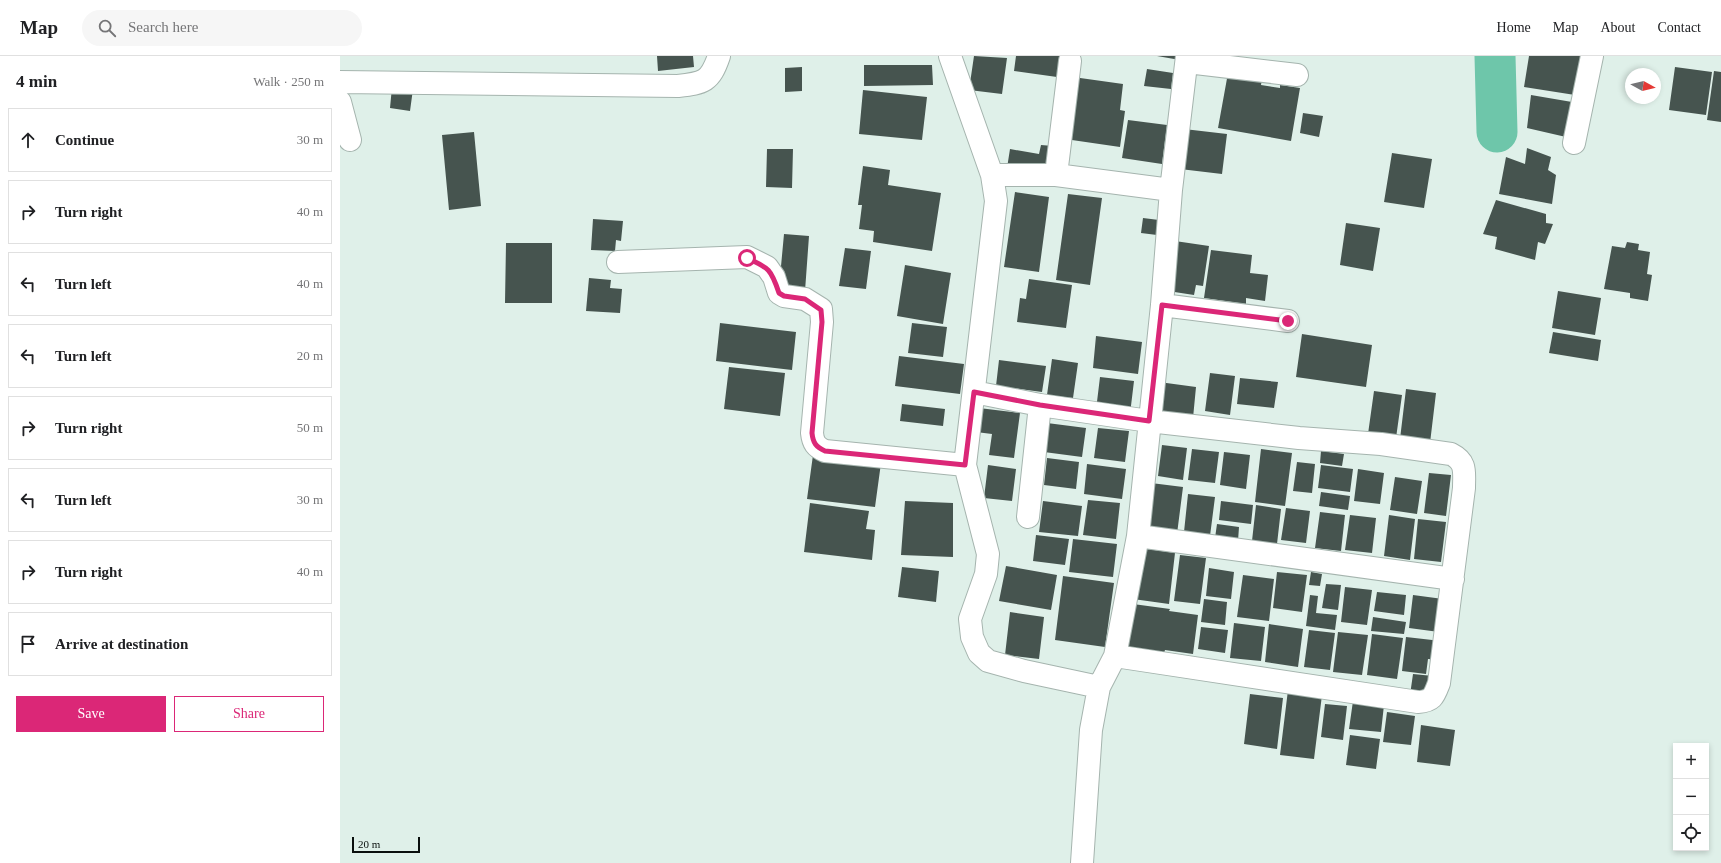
<!DOCTYPE html>
<html lang="en">
<head>
<meta charset="utf-8">
<style>
  body { margin:0; font-family:"Times New Roman",serif; background:#f6f6f6; color:#202124 }
  .controls { position:absolute; right:12px; bottom:12px; display:grid; overflow:hidden; border-radius:0px; box-shadow:0 2px 6px #0003 }
  .controls button { width:36px; height:36px; display:grid; place-items:center; padding:0; border:0; border-bottom:1px solid #e0e0e0; background:#fff; color:#202124; font:20px sans-serif }
  .compass { position:absolute; left:1285px; top:12px; width:36px; height:36px; border-radius:50%; background:#fff; box-shadow:0 2px 6px #0003; rotate:98deg }
  .scale { position:absolute; left:12px; bottom:10px; width:68px; box-sizing:border-box; padding-left:4px; border:2px solid #090f0d; border-top:0; font-size:11px; line-height:14px; white-space:nowrap; color:#090f0d; -webkit-text-stroke:3px #dff0e9; paint-order:stroke }
  .stop { position:absolute; width:12px; height:12px; margin:-9px; border:3px solid #db2777; border-radius:50%; background:#fff }
  .stop.end { background:#db2777; border-color:#fff; box-shadow:0 1px 4px #0008 }
  .list { margin:0; padding:0; list-style:none }
  h2 { display:flex; justify-content:space-between; align-items:center; height:52px; margin:0; padding:0 16px; font-size:17px }
  h2 small { font-size:13px; font-weight:400; color:#757577 }
  .list li { display:grid; grid-template-columns:26px 1fr auto; gap:12px; align-items:center; box-sizing:border-box; height:64px; margin:0 8px 8px; padding:0 8px; border:1px solid #e0e0e0; border-radius:0px }
  .list b { display:block; font-size:15px; white-space:nowrap }
  .list em { font-size:13px; font-style:normal; color:#757577 }
  .actions { display:flex; gap:8px; padding:12px 16px }
  .actions a { flex:1; padding:9px 0; border:1px solid #db2777; border-radius:0px; text-align:center; font-size:14px; color:#db2777 }
  .actions .main { background:#db2777; color:#fff }
  .icon { flex:none; width:22px; height:22px; fill:none; stroke:currentColor; stroke-width:2; stroke-linecap:round; stroke-linejoin:round }
  .map { position:relative; flex:none; width:1381px; height:807px; overflow:hidden }
  header { display:flex; align-items:center; gap:24px; box-sizing:border-box; height:56px; padding:0 20px; background:#fff; border-bottom:1px solid #e0e0e0 }
  header strong { font-size:19px }
  nav { display:flex; gap:22px; margin-inline-start:auto; font-size:14px }
  .search { width:280px; height:36px; background:#f6f6f6; display:flex; align-items:center; gap:10px; box-sizing:border-box; padding:0 14px; border-radius:22px; color:#757577; font-size:15px }
  main { display:flex }
  aside { flex:1; background:#fff }
  .map>svg:first-child { display:block }
  .lines { fill:none; stroke-linecap:round; stroke-linejoin:round }
  .river { stroke:#6ec6aa; stroke-width:41 }
  .building { fill:#46544f }
  .minor-casing { stroke:#a5b4ae; stroke-width:24 }
  .minor { stroke:#fff; stroke-width:22 }
  .route { stroke:#db2777; stroke-width:5 }
</style>
</head>
<body>
<header>
<strong>Map</strong>
<div class="search"><svg class="icon" aria-label="search" viewBox="0 0 24 24"><circle cx="10" cy="10" r="6"/><path d="M15 15l6 6"/></svg>Search here</div>
<nav><a>Home</a><a>Map</a><a>About</a><a>Contact</a></nav>
</header>
<main>
<aside>
<h2>4 min<small>Walk · 250 m</small></h2>
<ul class="list">
<li><svg class="icon" aria-label="ahead" viewBox="0 0 24 24"><path d="M12 20V5M6 11l6-6 6 6"/></svg><div><b>Continue</b></div><em>30 m</em></li>
<li><svg class="icon" aria-label="right" viewBox="0 0 24 24"><path d="M7 20v-9h11M14 6l5 5-5 5"/></svg><div><b>Turn right</b></div><em>40 m</em></li>
<li><svg class="icon" aria-label="left" viewBox="0 0 24 24"><path d="M17 20v-9H6M10 6l-5 5 5 5"/></svg><div><b>Turn left</b></div><em>40 m</em></li>
<li><svg class="icon" aria-label="left" viewBox="0 0 24 24"><path d="M17 20v-9H6M10 6l-5 5 5 5"/></svg><div><b>Turn left</b></div><em>20 m</em></li>
<li><svg class="icon" aria-label="right" viewBox="0 0 24 24"><path d="M7 20v-9h11M14 6l5 5-5 5"/></svg><div><b>Turn right</b></div><em>50 m</em></li>
<li><svg class="icon" aria-label="left" viewBox="0 0 24 24"><path d="M17 20v-9H6M10 6l-5 5 5 5"/></svg><div><b>Turn left</b></div><em>30 m</em></li>
<li><svg class="icon" aria-label="right" viewBox="0 0 24 24"><path d="M7 20v-9h11M14 6l5 5-5 5"/></svg><div><b>Turn right</b></div><em>40 m</em></li>
<li><svg class="icon" aria-label="arrive" viewBox="0 0 24 24"><path d="M6 21V4h12l-3 4 3 4H6"/></svg><div><b>Arrive at destination</b></div></li>
</ul>
<div class="actions"><a class="main">Save</a><a>Share</a></div>
</aside>
<div class="map">
<svg width="1381" height="807" viewBox="0 0 1381 807">
  <rect width="100%" height="100%" fill="#dff0e9"/>
  <g class="lines">
    <path class="river" d="M 1155,0 L 1157,76"/>
  </g>
  <path class="building" d="M 317,0 L 353,0 L 354,11 L 318,15 Z
    M 634,0 L 667,2 L 662,38 L 629,34 Z
    M 676,0 L 720,0 L 717,21 L 674,15 Z
    M 817,0 L 840,0 L 840,4 Z
    M 1189,0 L 1241,0 L 1235,39 L 1184,31 Z
    M 524,9 L 592,9 L 593,29 L 524,30 Z
    M 462,11 L 462,35 L 445,36 L 445,12 Z
    M 1335,11 L 1372,16 L 1366,59 L 1329,54 Z
    M 807,13 L 833,17 L 831,33 L 804,30 Z
    M 1374,15 L 1381,16 L 1381,66 L 1367,64 Z
    M 888,17 L 922,23 L 921,29 L 940,32 L 940,29 L 960,32 L 951,85 L 878,72 Z
    M 733,21 L 783,28 L 780,54 L 785,55 L 780,91 L 725,83 Z
    M 52,31 L 73,33 L 70,55 L 50,52 Z
    M 523,34 L 587,41 L 582,84 L 519,78 Z
    M 1191,39 L 1232,46 L 1226,81 L 1187,72 Z
    M 963,57 L 983,60 L 979,81 L 960,77 Z
    M 788,64 L 827,69 L 822,108 L 782,102 Z
    M 844,73 L 887,78 L 882,118 L 840,113 Z
    M 134,76 L 141,150 L 109,154 L 102,79 Z
    M 701,89 L 713,90 L 709,118 L 667,112 L 670,93 L 699,98 Z
    M 1187,92 L 1211,101 L 1208,114 L 1216,119 L 1212,148 L 1159,138 L 1166,101 L 1185,108 Z
    M 427,93 L 453,93 L 452,132 L 426,131 Z
    M 1052,97 L 1092,103 L 1084,152 L 1044,146 Z
    M 523,110 L 550,114 L 548,129 L 601,137 L 592,195 L 533,186 L 534,175 L 519,173 L 522,149 L 518,149 Z
    M 675,136 L 709,141 L 699,216 L 664,211 Z
    M 728,138 L 762,142 L 750,229 L 716,224 Z
    M 1156,144 L 1206,158 L 1206,167 L 1213,168 L 1205,188 L 1198,186 L 1195,204 L 1155,193 L 1157,181 L 1143,178 Z
    M 803,162 L 819,164 L 817,179 L 801,177 Z
    M 253,163 L 283,165 L 281,185 L 276,184 L 275,195 L 251,194 Z
    M 1006,167 L 1040,172 L 1033,215 L 1000,209 Z
    M 444,178 L 469,180 L 465,235 L 439,232 Z
    M 835,185 L 869,190 L 863,230 L 856,229 L 854,239 L 828,235 Z
    M 1287,186 L 1299,188 L 1298,194 L 1310,196 L 1307,218 L 1312,219 L 1308,245 L 1290,242 L 1290,237 L 1264,233 L 1272,190 L 1285,192 Z
    M 166,187 L 212,187 L 212,247 L 165,247 Z
    M 505,192 L 531,195 L 526,233 L 499,230 Z
    M 871,194 L 912,199 L 910,217 L 928,219 L 925,245 L 906,242 L 906,248 L 864,242 Z
    M 565,209 L 611,217 L 603,268 L 557,260 Z
    M 249,222 L 271,224 L 270,232 L 282,233 L 280,257 L 246,255 Z
    M 689,223 L 732,229 L 726,272 L 677,266 L 680,242 L 686,243 Z
    M 1218,235 L 1261,242 L 1255,279 L 1212,272 Z
    M 380,267 L 456,276 L 452,314 L 376,305 Z
    M 572,267 L 607,271 L 603,301 L 568,297 Z
    M 1213,276 L 1261,284 L 1258,305 L 1209,297 Z
    M 962,278 L 1032,289 L 1026,331 L 956,321 Z
    M 756,280 L 802,286 L 798,318 L 753,312 Z
    M 559,300 L 624,308 L 620,338 L 555,330 Z
    M 712,303 L 738,307 L 733,342 L 707,339 Z
    M 659,304 L 706,310 L 702,336 L 656,330 Z
    M 389,311 L 445,317 L 440,360 L 384,353 Z
    M 870,317 L 895,320 L 890,359 L 865,355 Z
    M 760,321 L 794,325 L 790,358 L 756,354 Z
    M 900,322 L 938,326 L 934,352 L 897,348 Z
    M 819,326 L 856,331 L 853,362 L 816,358 Z
    M 1066,333 L 1096,337 L 1090,387 L 1060,383 Z
    M 1034,335 L 1062,339 L 1056,382 L 1028,378 Z
    M 562,348 L 605,353 L 603,370 L 560,365 Z
    M 639,352 L 680,357 L 674,402 L 649,399 L 652,378 L 636,376 Z
    M 707,367 L 746,372 L 742,401 L 704,396 Z
    M 758,372 L 789,375 L 785,406 L 754,402 Z
    M 822,389 L 847,392 L 843,424 L 818,420 Z
    M 852,393 L 879,396 L 875,427 L 848,424 Z
    M 921,393 L 952,397 L 945,450 L 915,446 Z
    M 981,395 L 1004,398 L 1002,410 L 980,407 Z
    M 884,396 L 910,399 L 906,433 L 880,429 Z
    M 473,399 L 541,407 L 535,451 L 467,443 Z
    M 707,402 L 739,406 L 736,433 L 704,429 Z
    M 957,406 L 975,408 L 972,437 L 953,435 Z
    M 747,408 L 786,413 L 782,443 L 744,438 Z
    M 648,409 L 676,413 L 672,445 L 644,442 Z
    M 981,409 L 1013,413 L 1010,436 L 978,432 Z
    M 1018,413 L 1044,417 L 1040,448 L 1014,445 Z
    M 1089,417 L 1111,419 L 1106,460 L 1084,457 Z
    M 1055,421 L 1082,425 L 1077,458 L 1050,454 Z
    M 811,427 L 843,431 L 837,478 L 805,474 Z
    M 981,436 L 1010,440 L 1008,454 L 979,450 Z
    M 848,438 L 875,441 L 870,480 L 844,476 Z
    M 748,444 L 780,447 L 776,483 L 743,479 Z
    M 565,445 L 613,447 L 613,501 L 561,499 Z
    M 703,445 L 742,450 L 738,480 L 699,476 Z
    M 881,445 L 913,449 L 911,468 L 879,464 Z
    M 470,447 L 529,455 L 526,473 L 535,474 L 532,504 L 464,496 Z
    M 916,449 L 941,453 L 937,488 L 912,485 Z
    M 946,452 L 970,455 L 966,487 L 941,484 Z
    M 980,456 L 1005,459 L 1001,495 L 975,492 Z
    M 1010,459 L 1036,462 L 1032,497 L 1005,494 Z
    M 1049,459 L 1075,463 L 1070,504 L 1044,500 Z
    M 1078,463 L 1106,466 L 1101,506 L 1074,503 Z
    M 877,468 L 899,471 L 898,485 L 875,482 Z
    M 696,479 L 729,483 L 725,509 L 693,505 Z
    M 733,483 L 777,488 L 773,521 L 729,516 Z
    M 800,492 L 835,497 L 829,548 L 793,543 Z
    M 840,499 L 866,502 L 860,548 L 834,545 Z
    M 666,510 L 717,519 L 711,554 L 659,545 Z
    M 562,511 L 599,515 L 596,546 L 558,541 Z
    M 869,512 L 894,516 L 891,543 L 866,540 Z
    M 937,516 L 967,519 L 962,556 L 933,552 Z
    M 971,516 L 982,518 L 980,530 L 969,529 Z
    M 903,519 L 934,523 L 929,565 L 897,561 Z
    M 723,520 L 774,527 L 765,591 L 715,584 Z
    M 986,528 L 1001,529 L 998,554 L 982,552 Z
    M 1005,531 L 1032,534 L 1027,569 L 1001,566 Z
    M 1037,536 L 1066,539 L 1064,559 L 1034,555 Z
    M 970,539 L 978,540 L 976,557 L 997,559 L 995,574 L 966,570 Z
    M 1073,539 L 1103,543 L 1099,576 L 1069,572 Z
    M 864,543 L 887,546 L 885,569 L 861,566 Z
    M 793,548 L 830,553 L 829,555 L 858,559 L 853,598 L 825,594 L 824,597 L 788,592 Z
    M 670,556 L 704,561 L 699,603 L 665,599 Z
    M 1033,561 L 1066,566 L 1064,578 L 1031,575 Z
    M 894,567 L 925,571 L 921,605 L 890,602 Z
    M 929,568 L 963,573 L 958,611 L 925,606 Z
    M 861,571 L 888,574 L 885,597 L 858,593 Z
    M 969,574 L 995,577 L 990,614 L 964,611 Z
    M 998,576 L 1028,579 L 1022,619 L 993,616 Z
    M 1032,578 L 1063,582 L 1057,623 L 1027,619 Z
    M 1066,581 L 1101,585 L 1099,604 L 1088,603 L 1086,618 L 1062,615 Z
    M 1073,618 L 1093,620 L 1090,642 L 1070,639 Z
    M 948,634 L 982,639 L 974,703 L 940,699 Z
    M 910,638 L 943,642 L 937,693 L 904,688 Z
    M 1013,645 L 1044,649 L 1041,676 L 1009,673 Z
    M 985,648 L 1007,650 L 1003,684 L 981,681 Z
    M 1047,656 L 1075,660 L 1071,689 L 1043,686 Z
    M 1081,669 L 1115,674 L 1110,710 L 1077,706 Z
    M 1010,679 L 1040,683 L 1036,713 L 1006,709 Z"/>
  <g class="lines">
    <g class="minor-casing">
      <path id="minor" d="M 610,0 L 652,119 L 656,145 L 625,409 L 648,498 L 646,518 L 630,563 L 632,581 L 639,597 L 648,605 L 684,615 L 759,631
        M 847,6 L 957,19
        M 0,26 L 338,30 C 364,27 370,26 379,0
        M 0,46 L 10,84
        M 1234,87 L 1252,0
        M 652,119 L 716,119 L 831,134
        M 716,119 L 730,5
        M 278,206 L 407,201 L 427,211 L 434,221 L 439,237 L 444,240 L 465,243 L 481,253 L 482,266 L 472,377 C 473,387 476,391 485,395 L 625,409
        M 822,249 L 948,265
        M 634,336 L 700,349 L 809,365 L 959,382 L 1041,388 L 1111,398 C 1127,406 1124,416 1124,432 L 1099,627 C 1094,640 1093,645 1078,646 L 775,600
        M 688,461 L 700,349
        M 798,480 L 1113,523
        M 742,807 L 751,674 L 759,631 L 775,600 L 798,480 L 822,249 L 831,134 L 847,0"/>
    </g>
    <use href="#minor" class="minor"/>
  </g>
  <g class="lines">
    <path class="route" d="M 407,202 C 429,212 431,213 439,237 L 444,240 L 465,243 L 481,254 L 482,266 L 472,377 C 473,387 476,391 485,395 L 625,409 L 634,336 L 700,349 L 809,365 L 822,249 L 948,265"/>
  </g>
</svg>
<div class="controls">
<button>+</button>
<button>−</button>
<button><svg class="icon" aria-label="locate" viewBox="0 0 24 24"><circle cx="12" cy="12" r="6"/><path d="M12 2v4M12 18v4M2 12h4M18 12h4"/></svg></button>
</div>
<svg class="compass" viewBox="-18 -18 36 36"><path d="M0-13l5 13h-10z" fill="#e53935"/><path d="M0 13l5-13h-10z" fill="#757577"/></svg>
<div class="scale">20 m</div>
<div class="stop" style="left:407px;top:202px"></div>
<div class="stop end" style="left:948px;top:265px"></div>
</div>
</main>
</body>
</html>
